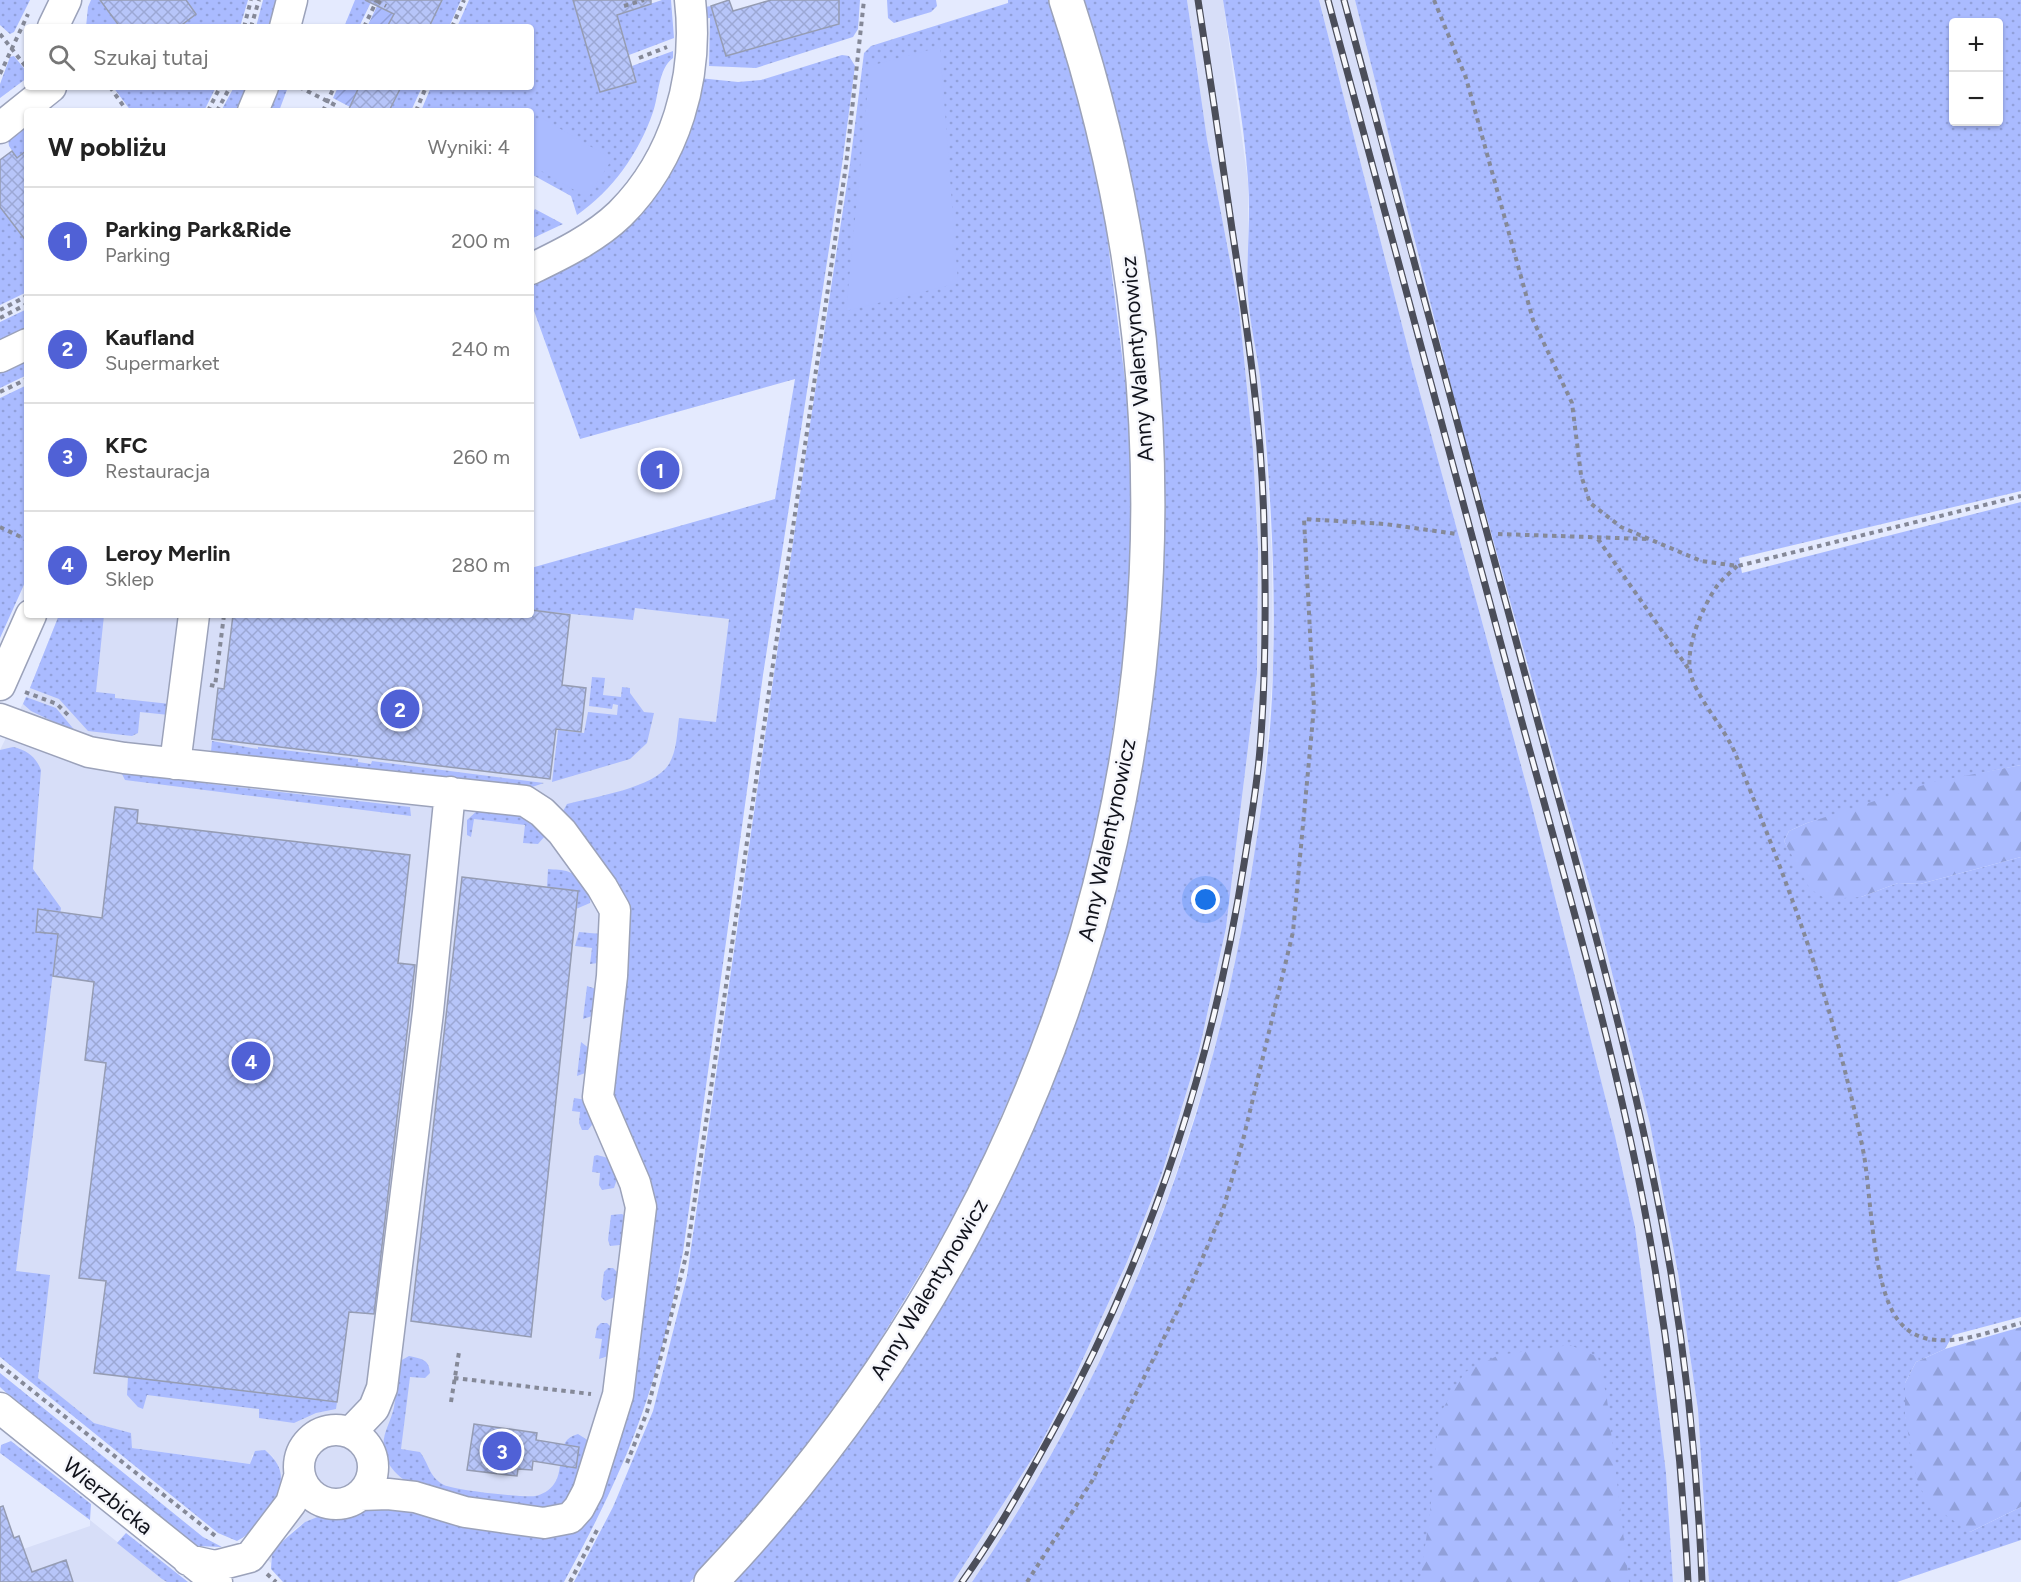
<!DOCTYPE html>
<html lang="pl">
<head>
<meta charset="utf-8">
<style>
  body { margin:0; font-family:Figtree,sans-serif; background:#f6f6f6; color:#222 }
  .controls { position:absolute; right:18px; top:18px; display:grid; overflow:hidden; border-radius:6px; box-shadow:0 2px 4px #0004 }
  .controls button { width:54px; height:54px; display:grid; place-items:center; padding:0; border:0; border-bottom:2px solid #e0e0e0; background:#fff; color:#222; font:30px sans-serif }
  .you { position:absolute; left:1206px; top:900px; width:21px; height:21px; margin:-15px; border:4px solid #fff; border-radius:50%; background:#1a73e8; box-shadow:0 0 0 9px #1a73e833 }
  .badge { display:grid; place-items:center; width:39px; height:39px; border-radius:50%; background:#5061d6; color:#fff; font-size:20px; font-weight:700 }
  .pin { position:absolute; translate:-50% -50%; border:3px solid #fff; box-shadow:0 2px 6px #0006 }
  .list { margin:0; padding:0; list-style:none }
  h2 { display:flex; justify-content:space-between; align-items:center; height:78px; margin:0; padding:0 24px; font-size:26px }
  h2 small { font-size:20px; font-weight:400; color:#767676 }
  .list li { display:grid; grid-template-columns:39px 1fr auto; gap:18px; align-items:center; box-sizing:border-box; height:108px; padding:0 24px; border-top:2px solid #e0e0e0 }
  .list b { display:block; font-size:22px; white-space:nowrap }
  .list p { margin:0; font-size:20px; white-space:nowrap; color:#767676 }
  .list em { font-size:20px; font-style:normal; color:#767676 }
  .icon { flex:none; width:33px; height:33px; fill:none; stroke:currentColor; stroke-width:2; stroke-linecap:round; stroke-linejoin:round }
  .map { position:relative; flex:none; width:2021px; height:1582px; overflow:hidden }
  .search { position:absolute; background:#fff; box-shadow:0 2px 4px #0004; left:24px; top:24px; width:510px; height:66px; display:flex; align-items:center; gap:15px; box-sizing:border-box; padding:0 21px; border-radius:6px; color:#767676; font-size:22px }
  .panel { position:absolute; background:#fff; box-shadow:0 2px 4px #0004; left:24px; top:108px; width:510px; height:510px; border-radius:6px }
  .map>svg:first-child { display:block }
  .built { fill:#d7def8 }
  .grass { fill:url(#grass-dots); fill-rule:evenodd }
  .forest { fill:url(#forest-firs) }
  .garden { fill:url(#garden-furrows) }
  .pitch { fill:#abf }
  .building { fill:url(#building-cross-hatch); stroke:#959cb3; stroke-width:1.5 }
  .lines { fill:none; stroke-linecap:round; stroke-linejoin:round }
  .minor-casing { stroke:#9ba2ba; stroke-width:33 }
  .major-casing { stroke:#9ba2ba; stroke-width:36 }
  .path { stroke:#858998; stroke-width:4; stroke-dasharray:4.5 4.5; stroke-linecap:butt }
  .minor { stroke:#fff; stroke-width:30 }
  .major { stroke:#fff; stroke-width:33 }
  .rail-casing { stroke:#4b4e5a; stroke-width:7 }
  .rail { stroke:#f6f7fc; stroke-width:4.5; stroke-dasharray:14; stroke-linecap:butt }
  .labels { text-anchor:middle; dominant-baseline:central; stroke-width:5; stroke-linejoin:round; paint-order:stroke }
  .street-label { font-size:22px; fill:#11131c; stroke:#f6f7fc }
</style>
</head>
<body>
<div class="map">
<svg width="2021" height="1582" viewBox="0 0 2021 1582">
  <defs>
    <pattern id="grass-dots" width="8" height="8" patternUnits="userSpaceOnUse" patternTransform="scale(1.5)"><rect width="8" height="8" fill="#abf"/><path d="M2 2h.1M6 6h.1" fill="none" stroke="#91a0da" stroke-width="1.8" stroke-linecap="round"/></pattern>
    <pattern id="forest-firs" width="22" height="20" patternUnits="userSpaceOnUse" patternTransform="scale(1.5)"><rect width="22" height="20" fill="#abf"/><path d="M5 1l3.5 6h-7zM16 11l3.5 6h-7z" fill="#91a0da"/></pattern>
    <pattern id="garden-furrows" width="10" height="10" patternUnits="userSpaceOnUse" patternTransform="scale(1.5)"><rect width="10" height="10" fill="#abf"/><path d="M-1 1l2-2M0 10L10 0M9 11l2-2" fill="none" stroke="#91a0da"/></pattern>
    <pattern id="building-cross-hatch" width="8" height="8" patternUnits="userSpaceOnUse" patternTransform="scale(1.5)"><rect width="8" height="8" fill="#b7c5f9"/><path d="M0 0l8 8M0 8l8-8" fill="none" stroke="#9ca8d5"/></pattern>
  </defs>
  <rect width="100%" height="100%" fill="#e4eafe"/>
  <path class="built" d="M 1187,0 L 1223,0 L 1248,182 L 1248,298 L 1261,381 L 1272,557 L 1273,669 L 1263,798 L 1244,927 L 1216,1050 L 1170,1192 L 1127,1303 L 1088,1386 L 1046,1464 L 998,1544 L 972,1582 L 953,1582 L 1037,1451 L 1071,1385 L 1127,1262 L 1161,1176 L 1199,1051 L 1226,928 L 1257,674 L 1258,548 L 1253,449 L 1239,308 L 1207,139 Z
    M 1319,0 L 1355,0 L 1458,414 L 1598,917 L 1650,1124 L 1678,1273 L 1698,1410 L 1709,1582 L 1673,1582 L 1666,1473 L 1635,1227 L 1615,1136 L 1531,802 L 1412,364 Z
    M 783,515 L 747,754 L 639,901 L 664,1141 L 594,1505 L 326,1515 L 305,1522 L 285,1536 L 272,1553 L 271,1563 L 245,1537 L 252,1531 L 274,1458 L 265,1450 L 252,1455 L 251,1464 L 132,1448 L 130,1433 L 94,1423 L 37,1378 L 0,1341 L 0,750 L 28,693 L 59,615 L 531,615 Z
    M 90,1520 L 167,1582 L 0,1582 L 0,1557 L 90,1526 Z"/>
  <path class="grass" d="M 0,0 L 30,0 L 14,32 L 10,34 L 0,25 Z
    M 91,0 L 111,0 L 104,6 L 120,27 L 86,27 L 88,7 Z
    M 186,0 L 248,0 L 240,27 L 179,27 L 196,14 Z
    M 263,0 L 278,0 L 271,27 L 256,27 Z
    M 355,0 L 372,0 L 359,27 L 344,27 Z
    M 436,0 L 461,0 L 449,27 L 429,27 L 441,2 Z
    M 469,0 L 573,0 L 600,92 L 636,82 L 632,66 L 673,51 L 673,58 C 658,69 659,95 653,112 C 639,153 612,191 577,215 L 571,196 L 531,174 L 531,111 L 421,111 L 431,87 L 531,87 L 531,27 L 457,27 Z
    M 662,0 L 671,0 L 674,38 L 629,55 L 617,15 Z
    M 839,0 L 860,0 L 858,29 L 853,37 L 756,68 L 709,66 L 710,18 L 701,19 L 705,7 L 711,6 L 726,56 L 838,24 Z
    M 887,0 L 936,0 L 937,6 L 931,12 L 894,23 L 888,18 Z
    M 1008,0 L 1051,0 L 1101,187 L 1133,444 L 1128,623 L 1105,787 L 1083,887 L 1048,1010 L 963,1203 L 839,1408 L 723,1548 L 690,1582 L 574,1582 L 613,1507 L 653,1411 L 687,1276 L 811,418 L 850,164 L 864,53 L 871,46 L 1008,3 Z
    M 1080,0 L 1187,0 L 1207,139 L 1239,308 L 1253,449 L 1258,548 L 1257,674 L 1226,928 L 1199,1051 L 1161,1176 L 1127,1262 L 1071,1385 L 1037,1451 L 953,1582 L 733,1582 C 896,1414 1025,1192 1094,968 C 1102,941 1108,912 1115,885 C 1122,857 1130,830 1135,802 C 1155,692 1163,581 1161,470 C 1160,442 1161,413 1159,384 C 1149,253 1121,125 1080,0 Z
    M 1223,0 L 1319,0 L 1412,364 L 1531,802 L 1615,1136 L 1635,1227 L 1651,1350 L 1666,1473 L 1673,1582 L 972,1582 C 1120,1366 1216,1115 1254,856 C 1264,794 1272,730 1273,667 C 1276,574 1270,479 1261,386 C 1258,356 1250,326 1248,296 C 1246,258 1251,219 1248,180 C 1244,120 1232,59 1223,0 Z
    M 1355,0 L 2021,0 L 2021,491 L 1739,558 L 1742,573 L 2021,502 L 2021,765 L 1982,773 L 1807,823 L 1789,831 L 1784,841 L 1797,863 L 1861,897 L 1898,883 L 1920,884 L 2021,857 L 2021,1317 L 1953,1335 L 1945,1349 L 1916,1362 L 1905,1383 L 1905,1417 L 1970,1532 L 2021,1507 L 2021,1540 L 1897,1582 L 1709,1582 L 1698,1410 L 1678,1273 L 1650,1124 L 1598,917 L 1458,414 ZM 1954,22 L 1998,22 L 1998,122 L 1954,122 Z
    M 842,55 L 849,56 L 855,66 L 842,165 L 763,675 L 683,1252 C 673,1301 663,1351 647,1399 C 626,1463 596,1523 564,1582 L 283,1582 L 271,1569 L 272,1553 L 277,1546 L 305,1522 L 320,1516 L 348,1514 L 379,1507 L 570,1528 L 649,1229 L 610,1092 L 630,926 L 628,911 L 562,813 L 567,804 C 593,797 655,788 669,764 C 677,751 677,732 679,718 L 716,722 L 729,619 L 635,608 L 633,620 L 531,610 L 531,568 L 775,499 L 795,379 L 580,439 L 533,308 L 531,308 L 531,281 L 592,248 L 699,78 L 738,82 L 761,80 Z
    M 14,56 L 27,72 L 27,78 L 0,98 L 0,84 L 10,57 Z
    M 113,87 L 216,87 L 204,111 L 131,111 Z
    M 234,87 L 249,87 L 238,111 L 221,111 Z
    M 276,87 L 288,87 L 279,111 L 265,111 Z
    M 401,87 L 422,87 L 411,111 L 389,111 Z
    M 27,124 L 27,150 L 17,158 L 9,146 L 8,139 Z
    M 0,207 L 20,233 L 27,228 L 27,292 L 0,305 Z
    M 535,209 L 563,224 L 531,239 L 531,216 Z
    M 27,309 L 27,329 L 0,344 L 0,322 Z
    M 27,359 L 27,375 L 0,388 L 0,372 Z
    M 27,385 L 27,578 L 0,638 L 0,398 Z
    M 59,615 L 104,615 L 96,692 L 115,694 L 115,698 L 170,704 L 169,715 L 140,712 L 138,733 L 132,736 L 88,731 L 59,699 L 30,688 Z
    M 592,677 L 605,678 L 603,695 L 621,697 L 622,687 L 630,688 L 630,693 L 644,712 L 654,713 L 647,743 L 630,759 L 552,782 L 558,730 L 584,733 L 588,712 L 617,715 L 618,705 L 613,704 L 612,709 L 589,706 Z
    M 26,697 L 56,708 L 77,733 L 31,711 L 23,704 Z
    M 212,741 L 258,749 L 258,747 L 358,759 L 358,762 L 371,764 L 372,761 L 544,783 L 520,791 L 211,752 Z
    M 13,747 C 27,750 36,757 41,770 L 33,869 L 61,908 L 16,1271 L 50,1275 L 38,1378 L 94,1423 L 131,1433 L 132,1448 L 250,1464 L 255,1451 L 265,1450 C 292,1473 280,1491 264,1515 C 256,1526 249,1535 237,1541 L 218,1533 L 0,1357 L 0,750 Z
    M 120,770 L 204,777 L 203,783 L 410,807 L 411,816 L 125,780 Z
    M 479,809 L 524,813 L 545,836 L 538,844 L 523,843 L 525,825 L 474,819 L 471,837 L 467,835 L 467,820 Z
    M 548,869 C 555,870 562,869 569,872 C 579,875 592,893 590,903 L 576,909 L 547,888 Z
    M 579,932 L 601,934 L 598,963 L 590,964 L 592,948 L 575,946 Z
    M 587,986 L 596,989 L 595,1015 L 583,1019 Z
    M 581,1042 L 590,1049 L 588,1072 L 577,1076 Z
    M 574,1098 L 586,1100 L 595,1121 L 588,1130 L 582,1130 L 579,1123 L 580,1112 L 572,1111 Z
    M 597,1155 L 608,1158 L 617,1179 L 614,1188 L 602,1190 L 599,1185 L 600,1173 L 592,1172 L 594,1156 Z
    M 622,1214 L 625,1216 L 625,1240 L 620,1245 L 610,1246 L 608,1240 L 611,1215 Z
    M 608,1268 L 613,1268 L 619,1274 L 617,1296 L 605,1301 L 601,1297 L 604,1272 Z
    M 601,1323 L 607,1323 L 613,1329 L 608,1356 L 599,1359 L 602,1339 L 595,1338 L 597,1327 Z
    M 409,1356 C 422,1359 429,1359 430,1373 L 425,1378 L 410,1377 L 401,1449 L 420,1452 C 429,1464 429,1477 444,1485 C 455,1490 523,1498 535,1496 C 542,1495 550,1490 554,1484 C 566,1469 553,1440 578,1434 L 589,1441 L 577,1493 L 558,1510 C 514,1506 395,1507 384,1451 C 381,1434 391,1423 394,1407 C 397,1392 396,1376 400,1361 Z
    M 0,1373 L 203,1537 L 222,1547 L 196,1546 L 64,1447 L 0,1387 Z
    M 128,1376 L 337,1402 L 336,1409 L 316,1413 L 294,1423 L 259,1418 L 259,1409 L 147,1395 L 143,1409 L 138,1407 L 127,1395 Z
    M 11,1441 L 91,1504 L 90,1520 L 0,1453 L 1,1445 Z
    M 126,1533 L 188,1582 L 189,1582 L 167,1582 L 162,1579 L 117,1543 Z"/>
  <path class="forest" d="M 2021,765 L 2021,857 L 1920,884 L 1898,883 L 1861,897 L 1826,899 L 1810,889 L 1784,841 L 1789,831 L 1807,823 L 1933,782 Z
    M 2021,1327 L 2021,1507 L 1970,1532 L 1927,1502 L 1917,1479 L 1905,1417 L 1905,1383 L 1916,1362 L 1945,1349 Z
    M 1570,1345 L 1598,1357 L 1607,1399 L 1629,1582 L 1420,1582 L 1430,1512 L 1439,1415 L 1465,1372 L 1499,1355 Z"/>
  <path class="garden" d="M 377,6 L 394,14 L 387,27 L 367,27 Z
    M 338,87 L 359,87 L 350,107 L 333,98 Z"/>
  <path class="pitch" d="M 940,47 L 958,283 L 846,311 L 870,66 Z
    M 540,117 L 612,159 L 588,198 L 531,165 L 531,132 Z"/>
  <path class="building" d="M 100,0 L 186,0 L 196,14 L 179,27 L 120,27 Z
    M 365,0 L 442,0 L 429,27 L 387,27 L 394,14 Z
    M 573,0 L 651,0 L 651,4 L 617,15 L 636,82 L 600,92 Z
    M 729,0 L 733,11 L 771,0 L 839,0 L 839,24 L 726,56 L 711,6 Z
    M 359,87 L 401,87 L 389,111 L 348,111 Z
    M 27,150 L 27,242 L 0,207 L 0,160 L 12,151 L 17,158 Z
    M 531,610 L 570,615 L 562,685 L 586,688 L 581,732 L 556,729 L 550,779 L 212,739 L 218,688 L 224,689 L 233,615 L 531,615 Z
    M 115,807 L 138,810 L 137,823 L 410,855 L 398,963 L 415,965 L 374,1314 L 349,1312 L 337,1402 L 94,1373 L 106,1281 L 79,1278 L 106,1063 L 85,1060 L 94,982 L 53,976 L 58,934 L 36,932 L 38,909 L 102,918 Z
    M 462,877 L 578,891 L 531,1337 L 411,1321 Z
    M 474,1424 L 537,1433 L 536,1440 L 579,1447 L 576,1468 L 533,1461 L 532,1470 L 518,1469 L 517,1476 L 467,1470 Z
    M 3,1506 L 14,1538 L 19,1536 L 32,1572 L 66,1560 L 73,1582 L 0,1582 L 0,1507 Z"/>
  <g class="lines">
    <g class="minor-casing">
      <path id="minor" d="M 53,27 L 66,0
        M 285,27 L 292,0
        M 253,111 L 263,87
        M 0,128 L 51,87
        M 531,269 C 562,254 595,238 620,214 C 676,158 699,77 690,0
        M 0,357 L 27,344
        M 0,685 L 31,615
        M 0,719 L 89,752 L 124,758 L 525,801 L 542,812 L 562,832 L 602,887 L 615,910 L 612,976 L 598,1097 L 635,1183 L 641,1207 L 618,1395 L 588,1491 L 579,1508 L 570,1518 L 544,1523 L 465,1512 L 415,1497 L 388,1494 L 360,1495
        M 175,764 L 194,615
        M 0,1408 L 217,1582
        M299 1467a37 37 0 1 1 74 0a37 37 0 1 1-74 0Z
        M 351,1432 L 374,1408 L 382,1388 L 428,1012 L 450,792
        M 188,1560 L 215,1566 L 250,1557 L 291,1503 L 299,1477"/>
    </g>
    <g class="major-casing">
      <path id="major" d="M 711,1582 C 1118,1154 1251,561 1066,0"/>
    </g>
    <path class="path" d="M 1434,0 L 1466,78 L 1533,320 L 1572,403 L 1581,475 L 1590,503 L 1621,527 L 1701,561 L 1738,566 L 2021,496
      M 377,1 L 386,6
      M 624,6 L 644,0
      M 244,27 L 251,0
      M 251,27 L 259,0
      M 364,27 L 377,0
      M 452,27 L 464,0
      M 0,34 L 27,68
      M 639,58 L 667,47
      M 0,74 L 28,14
      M 110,87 L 127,111
      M 299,87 L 339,107
      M 208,111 L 220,87
      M 217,111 L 230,87
      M 323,111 L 334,87
      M 416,111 L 426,87
      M 0,310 L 27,296
      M 0,318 L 27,304
      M 0,392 L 27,379
      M 0,527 L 27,540
      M 1498,534 L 1647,539
      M 1598,539 L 1690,671
      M 1737,566 C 1731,572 1722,579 1717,586 C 1703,606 1686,645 1690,670 C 1693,694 1725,728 1735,753 C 1770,839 1805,928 1831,1018 C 1843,1062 1855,1109 1864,1155 C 1871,1197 1873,1288 1898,1320 C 1927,1358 1984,1333 2021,1323
      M 210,685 L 215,686 L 224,615
      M 25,692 L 57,704 L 68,715
      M 0,1365 L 218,1538
      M 454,1378 L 591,1394
      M 451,1402 L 459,1352
      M 627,1463 L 647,1412 L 687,1252 L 846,165 L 864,0
      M 267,1574 L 276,1582
      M 570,1582 L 597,1530
      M 1027,1582 L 1092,1481 L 1194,1278 L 1223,1210 L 1243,1140 L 1293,932 L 1314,707 L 1304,519 L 1385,524 L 1457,534"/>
    <use href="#minor" class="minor"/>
    <use href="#major" class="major"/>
    <g class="rail-casing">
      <path id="rail" d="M 1328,0 C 1393,242 1458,484 1523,726 C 1566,883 1612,1041 1643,1201 C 1667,1327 1682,1454 1688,1582
        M 1344,0 C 1408,242 1474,484 1539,726 C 1588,907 1640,1088 1671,1273 C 1688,1376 1698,1478 1702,1582
        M 962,1582 C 996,1535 1024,1484 1052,1433 C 1151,1254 1212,1066 1244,864 C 1250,826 1257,787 1260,749 C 1266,675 1266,600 1264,526 C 1262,426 1247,327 1232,229 C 1221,153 1210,76 1198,0"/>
    </g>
    <use href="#rail" class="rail"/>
  </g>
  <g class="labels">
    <g class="street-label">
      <text transform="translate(1137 359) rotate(-95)">Anny Walentynowicz</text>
      <text transform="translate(1107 840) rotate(-78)">Anny Walentynowicz</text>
      <text transform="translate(929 1289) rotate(-59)">Anny Walentynowicz</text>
      <text transform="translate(108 1496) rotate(39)">Wierzbicka</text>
    </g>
  </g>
</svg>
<div class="controls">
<button>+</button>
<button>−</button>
</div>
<div class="you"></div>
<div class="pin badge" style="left:660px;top:470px">1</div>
<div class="pin badge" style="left:400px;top:709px">2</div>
<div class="pin badge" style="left:502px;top:1451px">3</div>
<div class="pin badge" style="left:251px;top:1061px">4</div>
<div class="search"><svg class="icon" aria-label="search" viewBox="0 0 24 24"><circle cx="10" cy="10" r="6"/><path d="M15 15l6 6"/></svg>Szukaj tutaj</div>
<section class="panel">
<h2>W pobliżu<small>Wyniki: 4</small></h2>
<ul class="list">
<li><span class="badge">1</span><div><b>Parking Park&amp;Ride</b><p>Parking</p></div><em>200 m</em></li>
<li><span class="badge">2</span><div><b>Kaufland</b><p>Supermarket</p></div><em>240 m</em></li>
<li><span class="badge">3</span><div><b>KFC</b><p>Restauracja</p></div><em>260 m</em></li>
<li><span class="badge">4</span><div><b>Leroy Merlin</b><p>Sklep</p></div><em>280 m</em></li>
</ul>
</section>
</div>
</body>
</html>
